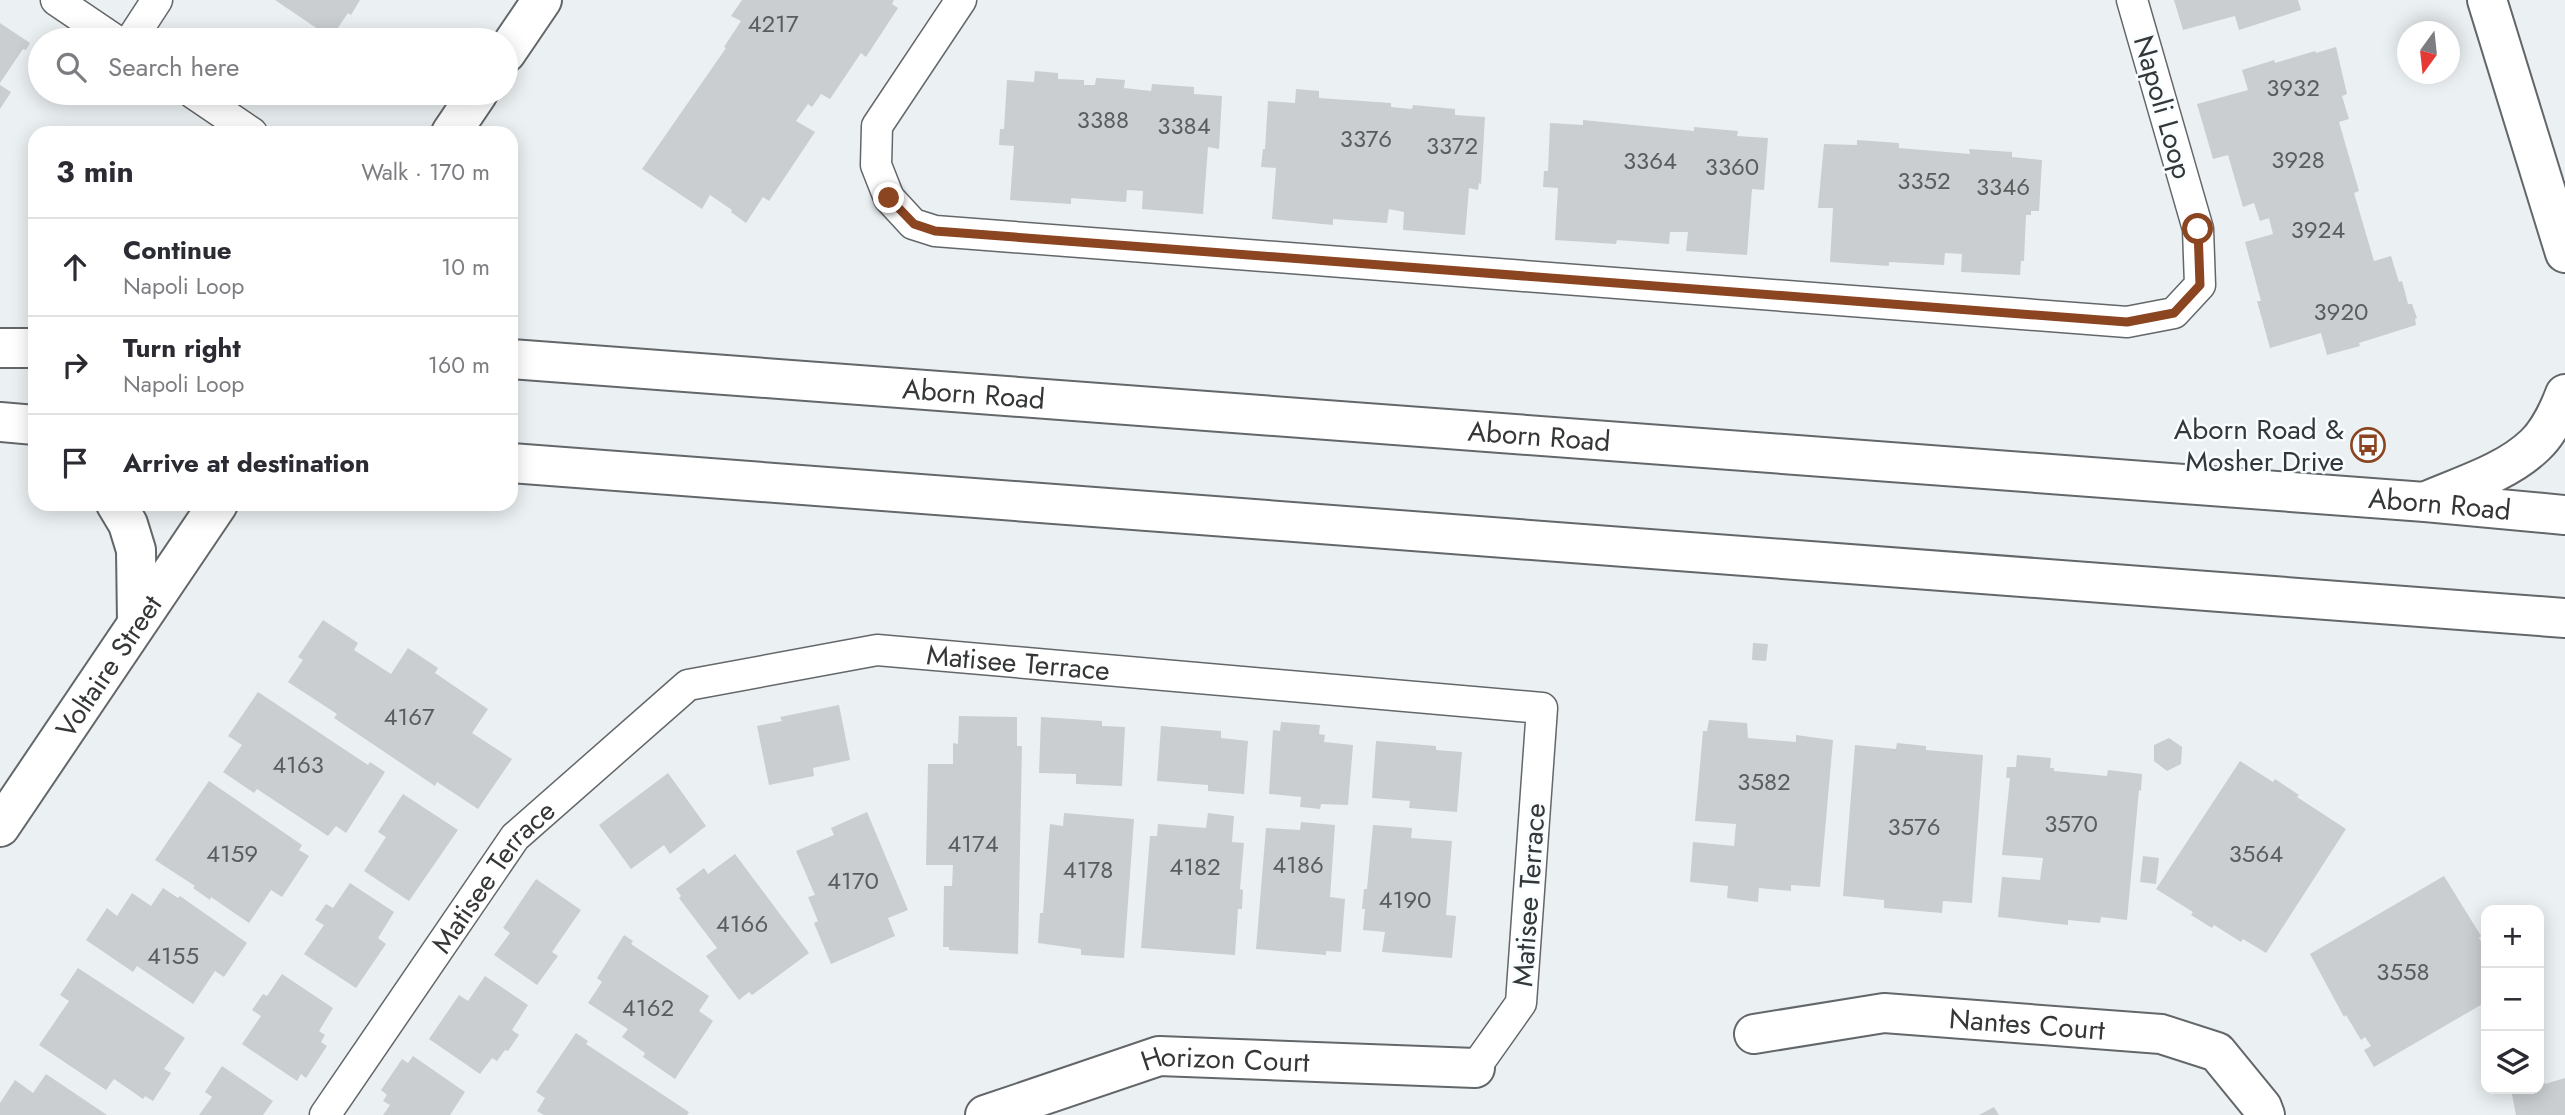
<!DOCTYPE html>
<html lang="en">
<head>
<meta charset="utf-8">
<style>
  body { margin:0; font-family:Jost,sans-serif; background:#f2f2f3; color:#2b2b33 }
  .controls { position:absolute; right:21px; bottom:21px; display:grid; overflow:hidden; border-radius:14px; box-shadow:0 4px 18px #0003 }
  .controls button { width:63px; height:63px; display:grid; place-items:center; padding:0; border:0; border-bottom:2px solid #e1e1e2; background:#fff; color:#2b2b33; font:35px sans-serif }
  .compass { position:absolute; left:2397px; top:21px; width:63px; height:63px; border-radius:50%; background:#fff; box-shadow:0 4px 18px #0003; rotate:195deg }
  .stop { position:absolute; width:21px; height:21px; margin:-16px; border:5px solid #8c4521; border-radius:50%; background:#fff }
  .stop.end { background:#8c4521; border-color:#fff; box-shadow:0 2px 7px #0008 }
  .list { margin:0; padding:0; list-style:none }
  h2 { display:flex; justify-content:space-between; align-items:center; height:91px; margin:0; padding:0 28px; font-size:30px }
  h2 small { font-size:23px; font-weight:400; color:#7c7c81 }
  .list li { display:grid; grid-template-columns:46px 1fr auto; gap:21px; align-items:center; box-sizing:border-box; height:98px; padding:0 28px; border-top:2px solid #e1e1e2 }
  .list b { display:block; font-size:26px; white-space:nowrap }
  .list p { margin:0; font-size:23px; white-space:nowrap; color:#7c7c81 }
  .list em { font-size:23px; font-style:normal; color:#7c7c81 }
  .icon { flex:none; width:38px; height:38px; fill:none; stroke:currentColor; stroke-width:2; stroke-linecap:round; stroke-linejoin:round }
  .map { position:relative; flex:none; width:2565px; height:1115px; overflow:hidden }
  .search { position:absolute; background:#fff; box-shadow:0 4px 18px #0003; left:28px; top:28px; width:490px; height:77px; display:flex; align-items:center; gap:18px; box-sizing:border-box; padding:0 24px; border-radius:38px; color:#7c7c81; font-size:26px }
  .panel { position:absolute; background:#fff; box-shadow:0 4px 18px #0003; left:28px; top:126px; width:490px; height:385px; border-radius:21px }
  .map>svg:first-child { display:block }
  .building { fill:#caced0 }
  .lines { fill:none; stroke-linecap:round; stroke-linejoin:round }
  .lane-casing { stroke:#636769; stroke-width:33 }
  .street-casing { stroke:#636769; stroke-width:42 }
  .secondary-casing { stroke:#636769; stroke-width:42 }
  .lane { stroke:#fff; stroke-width:30 }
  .street { stroke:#fff; stroke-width:38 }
  .secondary { stroke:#fff; stroke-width:38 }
  .route { stroke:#8c4521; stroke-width:9 }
  .labels { text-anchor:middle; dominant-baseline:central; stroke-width:5; stroke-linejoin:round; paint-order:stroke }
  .number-label { font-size:24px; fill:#5a5c5d }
  .street-label { font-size:28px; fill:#343637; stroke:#f8fdff }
  .poi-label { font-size:28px; fill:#343637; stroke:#f8fdff; text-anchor:end }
</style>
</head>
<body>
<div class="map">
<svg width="2565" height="1115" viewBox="0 0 2565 1115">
  <rect width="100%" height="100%" fill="#ebf0f2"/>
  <path class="building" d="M 275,0 L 360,0 L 351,15 L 348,13 L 331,38 Z
    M 742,0 L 894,0 L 892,4 L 898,8 L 866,57 L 861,53 L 830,99 L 821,94 L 812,107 L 808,104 L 796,121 L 815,132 L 769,201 L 763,197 L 746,223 L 731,212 L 732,210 L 710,195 L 702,209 L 642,169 L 726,48 L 724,47 L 741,21 L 731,16 Z
    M 2174,0 L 2298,0 L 2301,10 L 2239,30 L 2235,16 L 2183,30 Z
    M 0,23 L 30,43 L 26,50 L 23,49 L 0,83 Z
    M 2336,47 L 2347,94 L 2342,96 L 2349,119 L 2339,122 L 2359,191 L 2354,193 L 2374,261 L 2391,256 L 2399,282 L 2402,281 L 2408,304 L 2412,304 L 2417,318 L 2415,319 L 2416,325 L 2359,343 L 2360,346 L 2327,355 L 2321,333 L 2270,348 L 2257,301 L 2261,301 L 2245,242 L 2273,234 L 2269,218 L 2260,221 L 2254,203 L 2243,207 L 2228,155 L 2213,159 L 2197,104 L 2248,90 L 2242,70 L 2274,60 L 2275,63 L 2315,51 L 2316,53 Z
    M 1035,71 L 1058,73 L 1058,79 L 1084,80 L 1084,85 L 1095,85 L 1096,78 L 1125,80 L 1124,88 L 1151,91 L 1152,84 L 1194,87 L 1194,94 L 1222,96 L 1219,149 L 1208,147 L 1203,214 L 1142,209 L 1143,191 L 1127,190 L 1126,202 L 1071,198 L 1071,204 L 1010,200 L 1014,146 L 999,145 L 1000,129 L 1004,129 L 1007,80 L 1034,82 Z
    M 0,85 L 11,92 L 0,109 Z
    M 1296,89 L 1319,91 L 1319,98 L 1391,103 L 1391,107 L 1412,109 L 1413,105 L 1455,109 L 1455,115 L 1485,117 L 1481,184 L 1479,183 L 1478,190 L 1469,188 L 1465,235 L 1403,230 L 1404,212 L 1389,209 L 1387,223 L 1333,219 L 1333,225 L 1272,219 L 1276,168 L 1261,167 L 1263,149 L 1265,149 L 1268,101 L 1295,103 Z
    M 1583,120 L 1694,131 L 1694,127 L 1738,131 L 1737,136 L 1768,138 L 1764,190 L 1752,189 L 1747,255 L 1686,251 L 1688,232 L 1670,232 L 1669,244 L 1617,240 L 1616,244 L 1555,240 L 1558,188 L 1543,187 L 1544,171 L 1548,171 L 1550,123 L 1583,125 Z
    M 1857,140 L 1899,143 L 1899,148 L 1970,154 L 1969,149 L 2012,152 L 2012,157 L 2042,160 L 2039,211 L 2031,211 L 2031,215 L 2026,215 L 2024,261 L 2021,261 L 2020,275 L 1961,272 L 1962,254 L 1945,253 L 1944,265 L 1889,262 L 1889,266 L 1830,262 L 1833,208 L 1818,208 L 1824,144 L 1857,145 Z
    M 323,620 L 358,643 L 354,650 L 391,674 L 408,648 L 438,668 L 435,673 L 488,709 L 472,733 L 512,759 L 478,809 L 437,782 L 435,786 L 334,718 L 337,714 L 288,682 L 303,660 L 298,657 Z
    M 1753,643 L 1768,644 L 1766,661 L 1752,660 Z
    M 258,692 L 368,765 L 370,762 L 385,772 L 346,833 L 336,826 L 328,836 L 257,789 L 254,793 L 223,772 L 242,745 L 228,736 Z
    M 839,705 L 850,760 L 813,768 L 814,776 L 769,785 L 757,726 L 782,721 L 780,717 Z
    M 959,716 L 1017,717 L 1017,746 L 1022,746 L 1018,954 L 949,950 L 949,947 L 943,947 L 944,886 L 952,886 L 953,865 L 926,865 L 928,764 L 953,764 L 953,743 L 958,744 Z
    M 1041,717 L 1102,721 L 1102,726 L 1125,727 L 1122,786 L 1076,784 L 1076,774 L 1039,773 Z
    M 1709,720 L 1747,723 L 1748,738 L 1796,742 L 1796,735 L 1833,740 L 1820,887 L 1791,885 L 1791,891 L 1759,888 L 1758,902 L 1727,898 L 1728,886 L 1690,882 L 1693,842 L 1734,846 L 1736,824 L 1695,821 L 1703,731 L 1707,731 Z
    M 1281,722 L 1320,725 L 1319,734 L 1325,735 L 1324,742 L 1353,745 L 1348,805 L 1321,804 L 1320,809 L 1300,807 L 1301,797 L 1269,794 L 1273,730 L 1280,731 Z
    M 1161,726 L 1221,731 L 1221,738 L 1248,741 L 1244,794 L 1208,791 L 1208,785 L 1157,781 Z
    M 2169,738 L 2182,747 L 2181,764 L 2167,771 L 2154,761 L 2154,745 Z
    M 1376,741 L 1436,746 L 1436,750 L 1462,752 L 1457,812 L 1409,808 L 1410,801 L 1372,798 Z
    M 1897,743 L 1926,746 L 1926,750 L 1983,755 L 1972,903 L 1943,901 L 1942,913 L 1884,908 L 1884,900 L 1843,896 L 1855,745 L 1896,749 Z
    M 2017,755 L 2051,758 L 2050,768 L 2054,768 L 2054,771 L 2107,776 L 2108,770 L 2142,774 L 2141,791 L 2139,790 L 2127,920 L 2101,917 L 2100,923 L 2068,920 L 2068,925 L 1998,917 L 2002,877 L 2040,880 L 2043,858 L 2002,855 L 2010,778 L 2006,778 L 2007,767 L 2016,767 Z
    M 2240,761 L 2273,782 L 2275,779 L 2299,795 L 2297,797 L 2346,829 L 2266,953 L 2243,939 L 2241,942 L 2214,925 L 2212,928 L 2191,915 L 2193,912 L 2156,889 Z
    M 668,773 L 706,826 L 670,854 L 664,845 L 631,869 L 599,825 Z
    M 209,781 L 302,845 L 299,850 L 309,856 L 282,897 L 271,890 L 249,923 L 211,897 L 210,900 L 193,888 L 195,886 L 155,860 Z
    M 403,794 L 458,830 L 409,901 L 364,871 L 386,837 L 378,832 Z
    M 867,812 L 908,910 L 888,918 L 895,936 L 831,964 L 814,923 L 818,921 L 808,897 L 815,895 L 796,851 L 834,835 L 831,828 Z
    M 1064,813 L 1134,819 L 1124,958 L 1081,955 L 1081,949 L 1038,943 L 1040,913 L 1043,913 L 1050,824 L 1063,826 Z
    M 1208,813 L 1234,816 L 1232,842 L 1244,843 L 1240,889 L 1243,890 L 1242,909 L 1238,909 L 1235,955 L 1141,948 L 1150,836 L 1157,836 L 1158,824 L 1206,828 Z
    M 1301,822 L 1335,825 L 1330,897 L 1345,899 L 1341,952 L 1326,951 L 1326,955 L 1256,949 L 1266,828 L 1300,830 Z
    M 1373,825 L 1412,828 L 1411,838 L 1452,841 L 1446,915 L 1456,916 L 1452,958 L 1382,952 L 1385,932 L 1363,930 L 1365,909 L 1362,909 L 1364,889 L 1367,889 Z
    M 735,854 L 809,953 L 752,995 L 749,992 L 739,1000 L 706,956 L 717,948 L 679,898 L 681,896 L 676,889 L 704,868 L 708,874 Z
    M 2143,856 L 2159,858 L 2156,884 L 2140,882 Z
    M 2444,876 L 2481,936 L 2479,938 L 2486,951 L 2486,1002 L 2374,1067 L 2364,1050 L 2371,1046 L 2365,1037 L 2361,1040 L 2346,1015 L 2344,1017 L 2310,954 Z
    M 536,879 L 581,910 L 552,952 L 558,956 L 537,985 L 494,955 L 510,933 L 503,928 Z
    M 350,883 L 394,912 L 378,938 L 386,944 L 356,988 L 304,954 L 324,925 L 315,920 L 326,904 L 333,908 Z
    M 163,888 L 178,898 L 180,896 L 247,943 L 224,977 L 215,971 L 193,1004 L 137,966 L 133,972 L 86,940 L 107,908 L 117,916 L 132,893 L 151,906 Z
    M 624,935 L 633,941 L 631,944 L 709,996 L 699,1011 L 713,1021 L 675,1079 L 643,1057 L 645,1053 L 622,1037 L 628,1029 L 588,1003 L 602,982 L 597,978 Z
    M 78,968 L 185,1038 L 164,1069 L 171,1073 L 153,1101 L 145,1096 L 143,1099 L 114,1079 L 106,1090 L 39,1045 L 69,1001 L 60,995 Z
    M 282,974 L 333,1008 L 319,1031 L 325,1035 L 321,1042 L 327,1046 L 306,1078 L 301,1074 L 297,1081 L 242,1044 L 261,1016 L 252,1010 L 263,994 L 267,996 Z
    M 485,976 L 528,1005 L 512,1030 L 519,1035 L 508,1051 L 505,1050 L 497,1061 L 492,1058 L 480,1074 L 429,1039 L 459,995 L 468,1001 Z
    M 576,1033 L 588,1041 L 586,1044 L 689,1112 L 687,1115 L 544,1115 L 537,1111 L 545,1098 L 536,1092 Z
    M 413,1056 L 465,1092 L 450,1115 L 383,1115 L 390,1105 L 383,1101 L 387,1095 L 381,1090 L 402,1059 L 408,1063 Z
    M 222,1066 L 273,1101 L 263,1115 L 199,1115 L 212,1097 L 205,1092 Z
    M 46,1074 L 107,1115 L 0,1115 L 0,1103 L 15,1080 L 33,1093 Z
    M 2565,1078 L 2565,1115 L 2516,1115 L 2511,1089 L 2539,1089 L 2539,1080 L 2543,1079 L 2545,1084 Z
    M 1994,1107 L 1999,1115 L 1979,1115 Z"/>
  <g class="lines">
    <g class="lane-casing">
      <g id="lane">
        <path d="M 56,0 L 115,40"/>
        <path d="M 961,0 L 877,126 L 876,165 L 889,198 L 913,224 L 935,231 L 2127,322 L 2174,313 L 2200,285 L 2198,229 L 2132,0"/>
        <path d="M 131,40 L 157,0"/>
        <path d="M 193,93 L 252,133"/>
        <path id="s1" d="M 325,1115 L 515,837 L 688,685 L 877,650 L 1542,708 L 1521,1003 L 1475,1068"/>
      </g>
    </g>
    <g class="street-casing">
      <g id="street">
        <path id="s2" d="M 1754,1034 L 1884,1013 L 2161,1034 L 2217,1052 L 2262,1107 L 2265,1115"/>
        <path id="s3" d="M 985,1115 L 1159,1056 L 1475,1068"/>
      </g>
    </g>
    <g class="secondary-casing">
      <g id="secondary">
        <path d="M 2487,0 L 2565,253"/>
        <path d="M 506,53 L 542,0"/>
        <path d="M 451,133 L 478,93"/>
        <path d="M 0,348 L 35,348"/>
        <path id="s4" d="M 511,359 L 2425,502 L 2565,515"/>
        <path d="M 0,422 L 35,425"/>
        <path d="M 511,463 L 2565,618"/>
        <path d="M 2429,500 C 2464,485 2507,472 2535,445 C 2548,433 2559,410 2565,394"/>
        <path d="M 116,504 L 128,524 L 136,550 L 137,622"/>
        <path id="s5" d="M 0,827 L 218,504"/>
      </g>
    </g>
    <use href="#lane" class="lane"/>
    <use href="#street" class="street"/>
    <use href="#secondary" class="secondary"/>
  </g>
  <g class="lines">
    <path class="route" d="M 889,198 L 914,224 L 935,231 L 2127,322 L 2174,313 L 2200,285 L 2198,229"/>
  </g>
  <defs>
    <g id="bus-ring" transform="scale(1.75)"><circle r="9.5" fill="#f8fdff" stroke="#8c4521" stroke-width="1.5"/><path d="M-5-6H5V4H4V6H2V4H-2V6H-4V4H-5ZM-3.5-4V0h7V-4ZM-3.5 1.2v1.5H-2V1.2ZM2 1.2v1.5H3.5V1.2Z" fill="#8c4521"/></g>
  </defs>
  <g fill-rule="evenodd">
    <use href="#bus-ring" x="2368" y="445"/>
  </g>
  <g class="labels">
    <g class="number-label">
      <text x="773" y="23">4217</text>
      <text x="2293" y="87">3932</text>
      <text x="1103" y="119">3388</text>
      <text x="1184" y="125">3384</text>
      <text x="1366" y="138">3376</text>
      <text x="1452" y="145">3372</text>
      <text x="2298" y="159">3928</text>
      <text x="1650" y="160">3364</text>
      <text x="1732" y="166">3360</text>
      <text x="1924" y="180">3352</text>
      <text x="2003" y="186">3346</text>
      <text x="2318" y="229">3924</text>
      <text x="2341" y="311">3920</text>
      <text x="409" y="716">4167</text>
      <text x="298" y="764">4163</text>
      <text x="1764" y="781">3582</text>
      <text x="2071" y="823">3570</text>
      <text x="1914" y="826">3576</text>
      <text x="973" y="843">4174</text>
      <text x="232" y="853">4159</text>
      <text x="2256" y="853">3564</text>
      <text x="1298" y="864">4186</text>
      <text x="1195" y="866">4182</text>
      <text x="1088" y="869">4178</text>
      <text x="853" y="880">4170</text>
      <text x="1405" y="899">4190</text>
      <text x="742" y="923">4166</text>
      <text x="173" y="955">4155</text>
      <text x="2403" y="971">3558</text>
      <text x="648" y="1007">4162</text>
    </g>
    <g class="street-label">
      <text transform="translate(2163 107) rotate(74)">Napoli Loop</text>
      <text stroke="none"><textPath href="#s4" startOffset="464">Aborn Road</textPath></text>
      <text stroke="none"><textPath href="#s4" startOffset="1031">Aborn Road</textPath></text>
      <text stroke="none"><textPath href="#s4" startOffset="1934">Aborn Road</textPath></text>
      <text stroke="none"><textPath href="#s1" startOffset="901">Matisee Terrace</textPath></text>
      <text stroke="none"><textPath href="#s5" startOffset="194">Voltaire Street</textPath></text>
      <text stroke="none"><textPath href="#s1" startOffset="292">Matisee Terrace</textPath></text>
      <text transform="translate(1529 895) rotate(-86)">Matisee Terrace</text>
      <text stroke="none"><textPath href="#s2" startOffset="275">Nantes Court</textPath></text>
      <text stroke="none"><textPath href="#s3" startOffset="250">Horizon Court</textPath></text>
    </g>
    <g class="poi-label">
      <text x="2344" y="429">Aborn Road &amp;<tspan x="2344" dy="32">Mosher Drive</tspan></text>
    </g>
  </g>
</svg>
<div class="controls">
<button>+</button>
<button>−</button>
<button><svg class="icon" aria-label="layers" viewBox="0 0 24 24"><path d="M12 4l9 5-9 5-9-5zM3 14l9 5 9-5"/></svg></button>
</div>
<svg class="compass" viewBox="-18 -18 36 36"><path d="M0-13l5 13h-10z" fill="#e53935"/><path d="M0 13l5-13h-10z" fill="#7c7c81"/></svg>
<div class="stop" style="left:2198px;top:229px"></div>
<div class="stop end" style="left:889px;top:198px"></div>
<div class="search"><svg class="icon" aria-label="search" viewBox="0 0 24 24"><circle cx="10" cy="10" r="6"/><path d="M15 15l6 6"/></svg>Search here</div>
<section class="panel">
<h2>3 min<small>Walk · 170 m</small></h2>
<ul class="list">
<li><svg class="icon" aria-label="ahead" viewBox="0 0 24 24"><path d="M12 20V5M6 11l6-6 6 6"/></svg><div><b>Continue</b><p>Napoli Loop</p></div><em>10 m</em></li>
<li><svg class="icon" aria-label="right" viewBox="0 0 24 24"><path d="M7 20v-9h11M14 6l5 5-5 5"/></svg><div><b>Turn right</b><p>Napoli Loop</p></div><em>160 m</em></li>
<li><svg class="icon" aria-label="arrive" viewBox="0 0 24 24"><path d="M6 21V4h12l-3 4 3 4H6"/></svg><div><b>Arrive at destination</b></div></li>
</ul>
</section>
</div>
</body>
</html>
